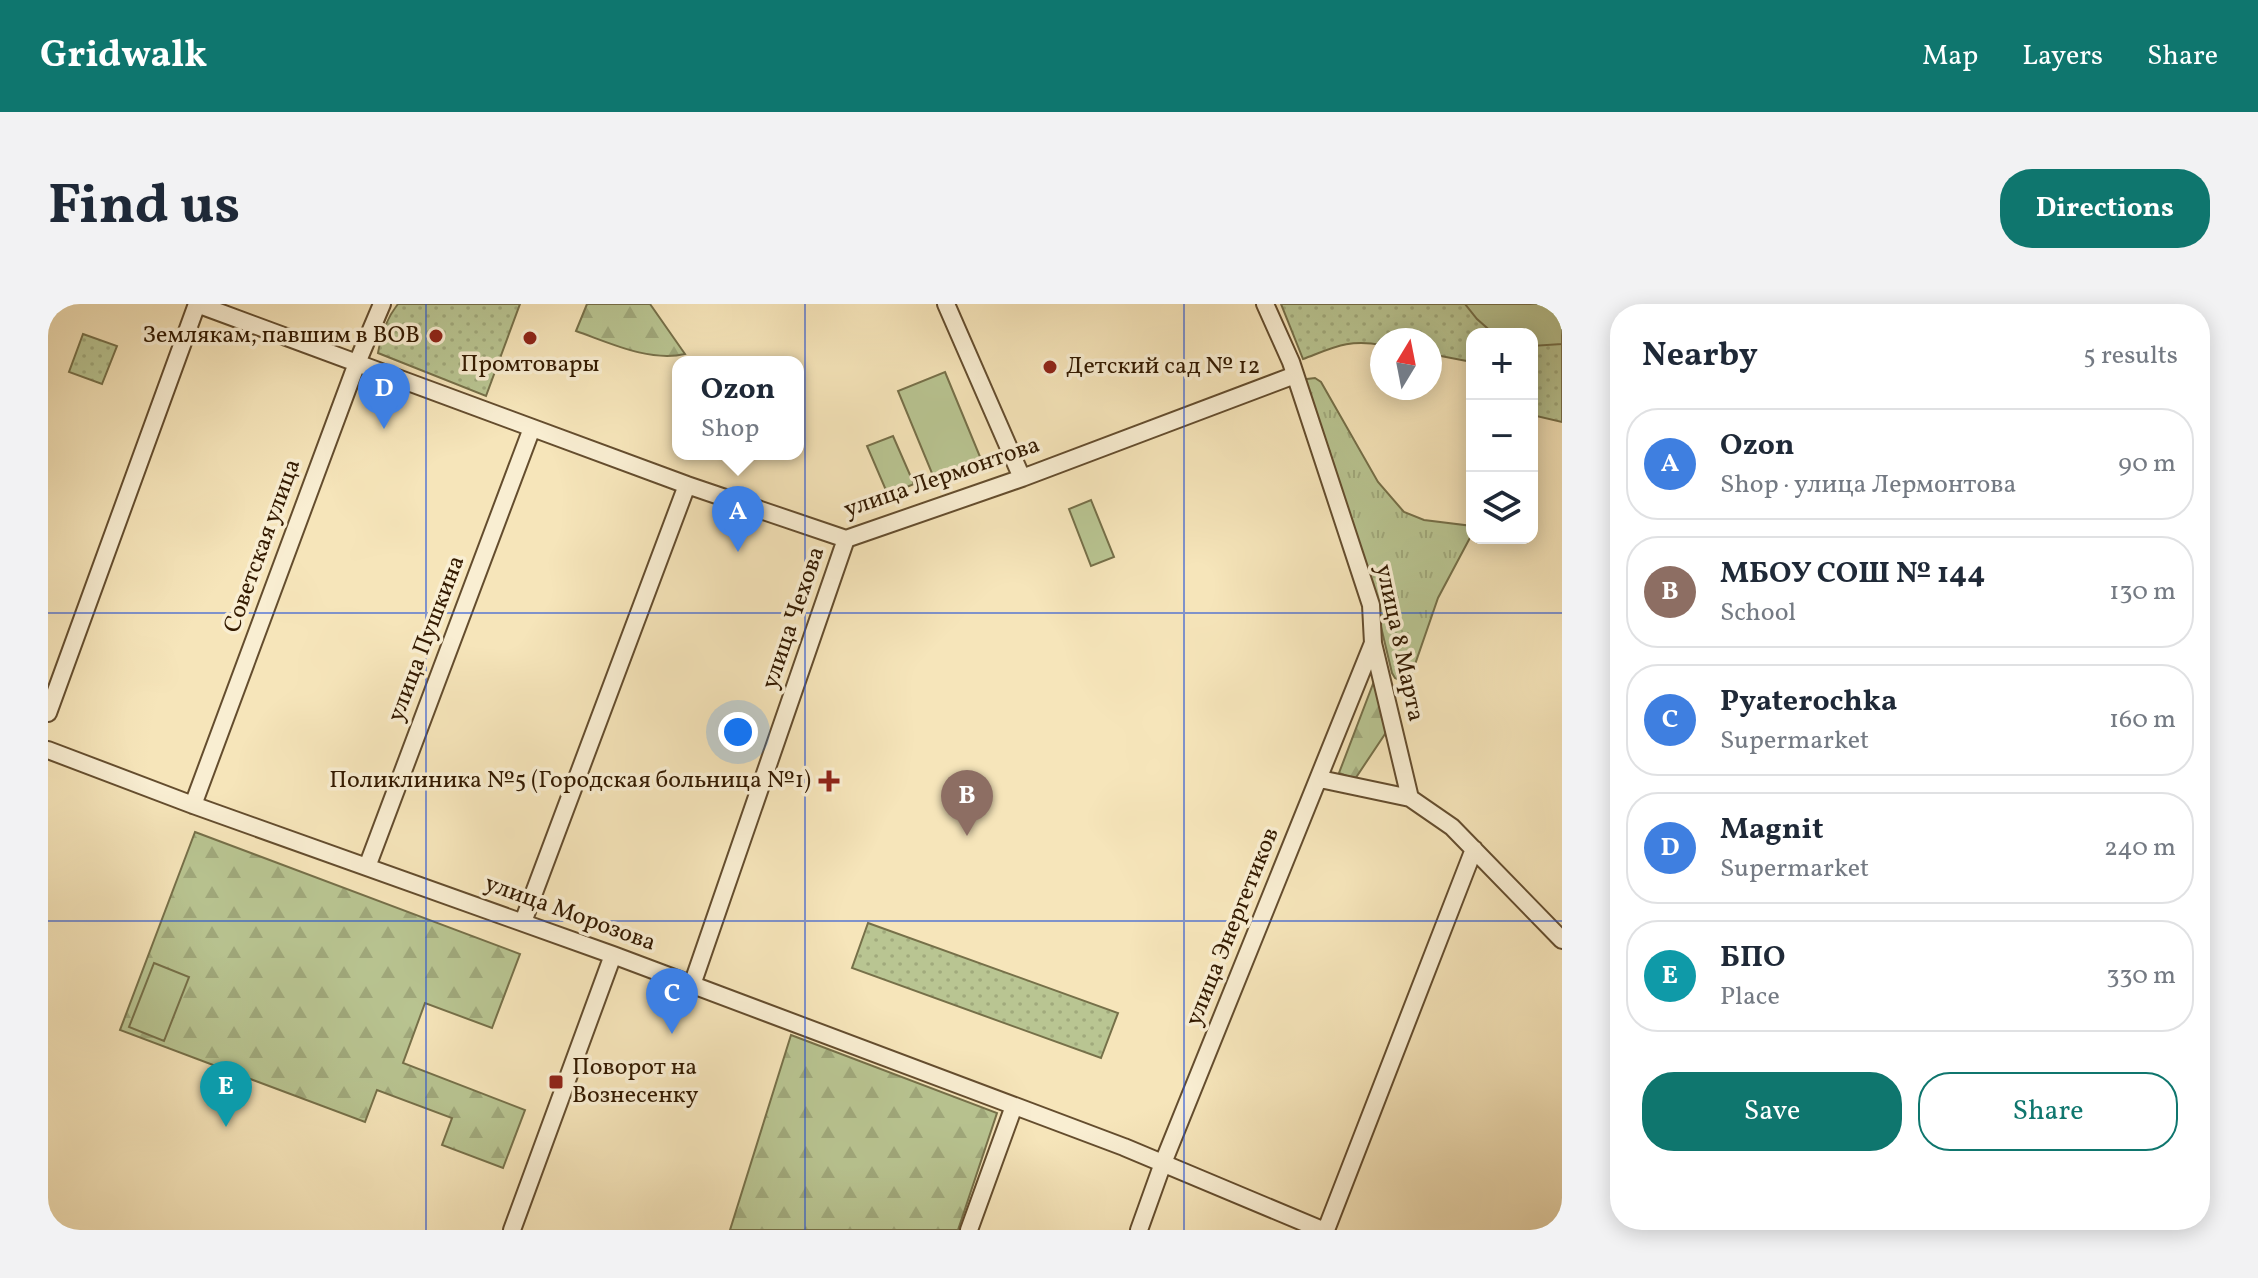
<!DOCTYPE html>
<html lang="en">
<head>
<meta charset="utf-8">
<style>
  body { margin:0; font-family:Vollkorn,serif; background:#f2f2f3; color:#1f2937 }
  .controls { position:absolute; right:24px; top:24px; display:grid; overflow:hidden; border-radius:16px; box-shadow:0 4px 20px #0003 }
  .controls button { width:72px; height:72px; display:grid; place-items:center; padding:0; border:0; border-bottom:2px solid #e0e1e3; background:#fff; color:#1f2937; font:40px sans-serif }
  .compass { position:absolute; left:1322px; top:24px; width:72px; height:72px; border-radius:50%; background:#fff; box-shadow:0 4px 20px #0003; rotate:10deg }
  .you { position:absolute; left:690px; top:428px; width:28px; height:28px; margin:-20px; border:6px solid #fff; border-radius:50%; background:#1a73e8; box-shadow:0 0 0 12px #1a73e833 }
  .badge { display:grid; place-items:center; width:52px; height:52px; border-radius:50%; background:#0f766e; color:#fff; font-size:26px; font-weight:700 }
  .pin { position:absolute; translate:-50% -66px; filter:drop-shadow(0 2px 4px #0008) }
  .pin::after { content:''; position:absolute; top:42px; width:28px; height:24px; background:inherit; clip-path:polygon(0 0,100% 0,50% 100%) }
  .popup { position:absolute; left:624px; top:52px; width:132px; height:104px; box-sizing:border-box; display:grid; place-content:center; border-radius:16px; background:#fff; filter:drop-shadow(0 2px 6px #0005); font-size:26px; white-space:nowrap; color:#747a83 }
  .popup b { font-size:30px; color:#1f2937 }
  .popup::after { content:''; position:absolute; left:50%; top:100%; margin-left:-16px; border:16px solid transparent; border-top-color:#fff }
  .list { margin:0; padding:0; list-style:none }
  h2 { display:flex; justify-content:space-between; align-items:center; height:104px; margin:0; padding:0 32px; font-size:34px }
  h2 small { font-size:26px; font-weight:400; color:#747a83 }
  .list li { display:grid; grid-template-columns:52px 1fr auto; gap:24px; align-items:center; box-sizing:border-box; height:112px; margin:0 16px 16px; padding:0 16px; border:2px solid #e0e1e3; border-radius:32px }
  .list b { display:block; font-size:30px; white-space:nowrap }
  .list p { margin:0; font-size:26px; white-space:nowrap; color:#747a83 }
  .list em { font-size:26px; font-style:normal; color:#747a83 }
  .actions { display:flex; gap:16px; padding:24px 32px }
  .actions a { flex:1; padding:18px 0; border:2px solid #0f766e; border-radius:32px; text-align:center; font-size:28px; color:#0f766e }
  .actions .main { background:#0f766e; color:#fff }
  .icon { flex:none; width:44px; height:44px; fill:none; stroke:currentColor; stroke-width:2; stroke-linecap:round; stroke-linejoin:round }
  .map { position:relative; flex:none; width:1514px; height:926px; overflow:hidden; border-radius:32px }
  header { display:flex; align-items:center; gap:48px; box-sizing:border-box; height:112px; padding:0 40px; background:#0f766e; color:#fff }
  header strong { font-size:38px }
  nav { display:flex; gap:44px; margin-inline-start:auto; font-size:28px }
  .intro { display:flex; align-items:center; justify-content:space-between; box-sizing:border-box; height:192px; padding:0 48px }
  h1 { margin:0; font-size:56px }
  .button { padding:20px 36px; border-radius:32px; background:#0f766e; color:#fff; font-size:28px; font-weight:700 }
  main { display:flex; gap:48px; padding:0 48px }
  aside { flex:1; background:#fff; border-radius:32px; box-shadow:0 4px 20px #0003 }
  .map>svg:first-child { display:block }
  .grass { fill:url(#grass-tufts); stroke:#767049; stroke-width:2 }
  .forest { fill:url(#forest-firs); stroke:#767049; stroke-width:2 }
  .park { fill:url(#park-dots); stroke:#767049; stroke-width:2 }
  .garden { fill:#b9c592; stroke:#767049; stroke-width:2 }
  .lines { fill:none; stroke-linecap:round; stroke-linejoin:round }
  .minor-casing { stroke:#644d2e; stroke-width:20 }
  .minor { stroke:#f9eed2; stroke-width:16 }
  .grid { fill:none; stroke:#1d4ed8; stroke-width:2; stroke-opacity:0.55 }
  .poi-dot { fill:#8f2418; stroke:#f9eed2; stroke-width:3 }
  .labels { text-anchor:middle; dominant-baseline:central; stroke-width:7; stroke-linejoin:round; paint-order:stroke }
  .poi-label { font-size:24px; fill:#331a00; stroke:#f9eed2; text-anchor:end }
  .street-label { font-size:24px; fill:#331a00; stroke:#f9eed2 }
</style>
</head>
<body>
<header>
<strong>Gridwalk</strong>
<nav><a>Map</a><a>Layers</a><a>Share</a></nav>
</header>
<div class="intro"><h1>Find us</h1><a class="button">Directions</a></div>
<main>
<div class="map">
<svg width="1514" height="926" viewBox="0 0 1514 926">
  <defs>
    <pattern id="grass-tufts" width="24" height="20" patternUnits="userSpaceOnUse" patternTransform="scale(2)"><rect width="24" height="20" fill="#b9c592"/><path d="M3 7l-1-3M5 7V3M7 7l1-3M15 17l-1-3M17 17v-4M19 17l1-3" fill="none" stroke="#a0a97c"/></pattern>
    <pattern id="forest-firs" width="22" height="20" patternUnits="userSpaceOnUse" patternTransform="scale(2)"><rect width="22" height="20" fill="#b9c592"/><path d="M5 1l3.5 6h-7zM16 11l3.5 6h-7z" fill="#a0a97c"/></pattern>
    <pattern id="park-dots" width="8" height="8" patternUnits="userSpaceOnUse" patternTransform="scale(2)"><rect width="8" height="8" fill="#b9c592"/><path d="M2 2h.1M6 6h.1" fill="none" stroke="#a0a97c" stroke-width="1.8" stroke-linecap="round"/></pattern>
  </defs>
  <rect width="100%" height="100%" fill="#f6e5ba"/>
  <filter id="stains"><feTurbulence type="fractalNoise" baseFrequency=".0025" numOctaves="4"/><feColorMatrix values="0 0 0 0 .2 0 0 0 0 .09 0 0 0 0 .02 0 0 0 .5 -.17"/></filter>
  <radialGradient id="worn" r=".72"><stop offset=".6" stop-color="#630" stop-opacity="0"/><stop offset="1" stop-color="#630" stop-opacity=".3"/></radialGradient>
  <path class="grass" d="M 1267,74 L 1273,78 L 1330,178 L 1356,208 L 1376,216 L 1424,222 L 1424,230 L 1390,294 L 1364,369 L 1361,374 L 1353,377 L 1347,374 L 1344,369 L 1325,289 L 1255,80 L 1259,75 Z"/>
  <path class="forest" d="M 539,0 L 602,0 L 637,50 C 601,58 562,39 528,27 Z
    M 1328,372 L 1339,427 L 1307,475 L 1291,469 Z
    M 147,528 L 472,650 L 444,724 L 377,699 L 355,759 L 477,806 L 455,864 L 394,841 L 404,814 L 329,786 L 317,818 L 72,726 Z
    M 743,731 L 949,809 L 910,926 L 682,926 Z"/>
  <path class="park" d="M 350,0 L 472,0 L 438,92 L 330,49 C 333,30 338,15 350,0 Z
    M 1233,0 L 1514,0 L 1514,118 L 1484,111 L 1484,30 L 1424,30 L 1424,58 L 1382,50 L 1382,36 L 1334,36 L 1334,41 C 1300,35 1287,43 1255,55 Z
    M 35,30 L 69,42 L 54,80 L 21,68 Z
    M 820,619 L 1070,709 L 1053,754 L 804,664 Z"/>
  <path class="garden" d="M 1417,0 L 1514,0 L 1514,40 L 1484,42 L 1484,30 L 1446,30 L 1429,15 Z
    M 897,68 L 935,160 L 888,179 L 850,87 Z
    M 845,132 L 866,180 L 840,191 L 819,142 Z
    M 1043,196 L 1066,253 L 1043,262 L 1021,205 Z
    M 106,659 L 141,673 L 116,737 L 81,723 Z"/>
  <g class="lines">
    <g class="minor-casing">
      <path id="minor" d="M 149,0 L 639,181 L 798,235 L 974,174 L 1247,71
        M 898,0 L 974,174
        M 1217,0 L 1243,58 L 1323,301 L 1325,339 L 1362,494 L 1404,523 L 1514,636
        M 0,409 L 149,0
        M 0,446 L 145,501 L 565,651 L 1076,843 L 1274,926
        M 1272,475 L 1362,494
        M 145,501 L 309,59 L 334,0
        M 319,563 L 484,124
        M 475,618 L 639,181
        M 644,681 L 798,235
        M 464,926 L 565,651
        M 921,926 L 966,802
        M 1091,926 L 1115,859 L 1325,339
        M 1278,926 L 1426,545"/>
    </g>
    <use href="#minor" class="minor"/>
  </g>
  <path class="grid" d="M 378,0 L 378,926M 757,0 L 757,926M 1136,0 L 1136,926M 0,309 L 1514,309M 0,617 L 1514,617"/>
  <g class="poi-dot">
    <circle cx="388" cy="32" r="8"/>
    <circle cx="482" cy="34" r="8"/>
    <circle cx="1002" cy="63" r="8"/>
    <path d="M777 465h8v8h8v8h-8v8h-8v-8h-8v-8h8z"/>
    <rect x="500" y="770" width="16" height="16" rx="4"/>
  </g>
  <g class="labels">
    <g class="poi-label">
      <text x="372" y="32">Землякам, павшим в ВОВ</text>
      <text x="482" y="61" text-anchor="middle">Промтовары</text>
      <text x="1018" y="63" text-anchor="start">Детский сад № 12</text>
      <text x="763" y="477">Поликлиника №5 (Городская больница №1)</text>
      <text x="524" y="764" text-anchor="start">Поворот на<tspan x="524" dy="28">Вознесенку</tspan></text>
    </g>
    <g class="street-label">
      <text transform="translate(894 174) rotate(-19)">улица Лермонтова</text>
      <text transform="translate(215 242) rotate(-70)">Советская улица</text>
      <text transform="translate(746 314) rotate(-71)">улица Чехова</text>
      <text transform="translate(379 335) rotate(-69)">улица Пушкина</text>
      <text transform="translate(1351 339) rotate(78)">улица 8 Марта</text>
      <text transform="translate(522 610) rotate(20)">улица Морозова</text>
      <text transform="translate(1185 623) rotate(-68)">улица Энергетиков</text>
    </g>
  </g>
  <rect width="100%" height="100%" filter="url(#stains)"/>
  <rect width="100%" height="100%" fill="url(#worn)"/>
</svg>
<div class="controls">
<button>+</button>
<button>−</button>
<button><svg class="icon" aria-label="layers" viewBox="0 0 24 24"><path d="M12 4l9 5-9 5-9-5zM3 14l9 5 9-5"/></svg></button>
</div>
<svg class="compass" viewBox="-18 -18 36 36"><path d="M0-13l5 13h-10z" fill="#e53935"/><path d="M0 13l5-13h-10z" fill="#747a83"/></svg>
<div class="you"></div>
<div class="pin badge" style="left:690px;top:248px;background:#3f7fe0">A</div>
<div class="popup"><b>Ozon</b>Shop</div>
<div class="pin badge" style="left:919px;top:532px;background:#8d6e63">B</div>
<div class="pin badge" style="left:624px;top:730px;background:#3f7fe0">C</div>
<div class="pin badge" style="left:336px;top:125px;background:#3f7fe0">D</div>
<div class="pin badge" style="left:178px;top:823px;background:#0f9aa8">E</div>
</div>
<aside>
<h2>Nearby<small>5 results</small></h2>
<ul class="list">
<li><span class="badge" style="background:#3f7fe0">A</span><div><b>Ozon</b><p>Shop · улица Лермонтова</p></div><em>90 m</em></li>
<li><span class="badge" style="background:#8d6e63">B</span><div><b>МБОУ СОШ № 144</b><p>School</p></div><em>130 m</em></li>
<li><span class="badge" style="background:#3f7fe0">C</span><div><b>Pyaterochka</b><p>Supermarket</p></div><em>160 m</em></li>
<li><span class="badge" style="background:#3f7fe0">D</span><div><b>Magnit</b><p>Supermarket</p></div><em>240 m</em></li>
<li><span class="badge" style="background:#0f9aa8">E</span><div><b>БПО</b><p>Place</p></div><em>330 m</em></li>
</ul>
<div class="actions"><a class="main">Save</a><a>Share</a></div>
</aside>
</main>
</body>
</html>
